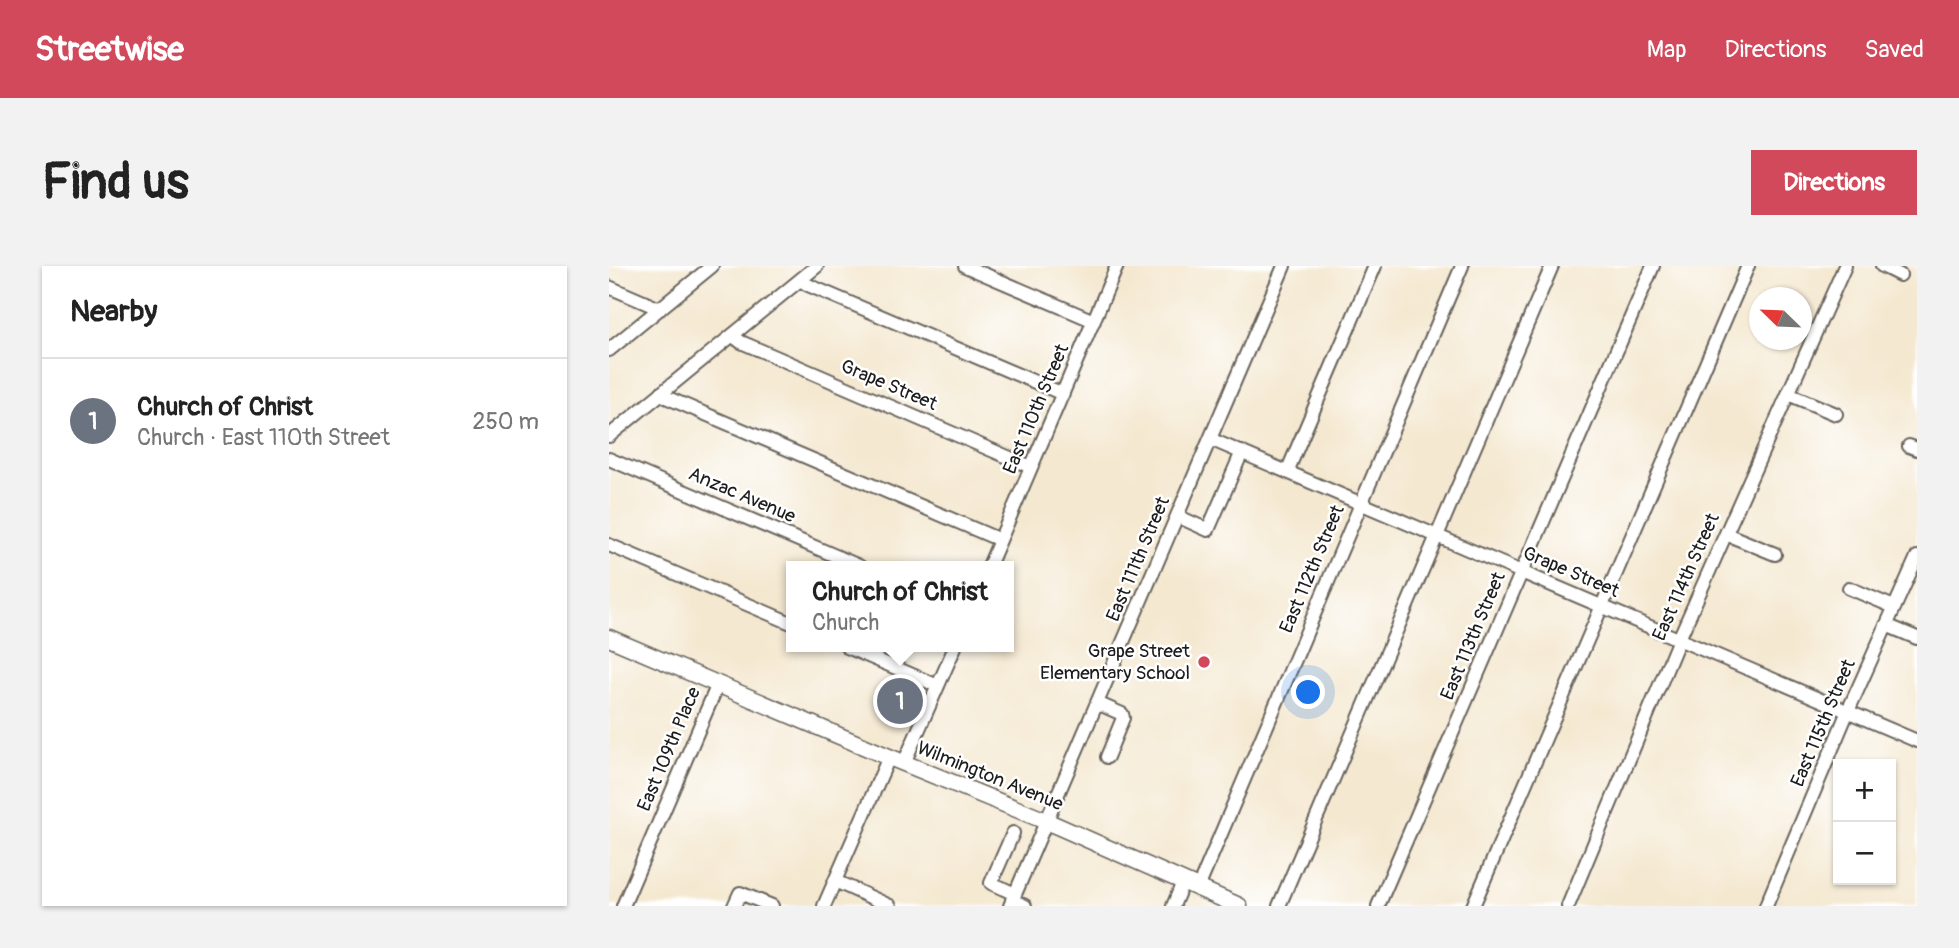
<!DOCTYPE html>
<html lang="en">
<head>
<meta charset="utf-8">
<style>
  body { margin:0; font-family:Pangolin,sans-serif; background:#f2f2f2; color:#222 }
  .controls { position:absolute; right:21px; bottom:21px; display:grid; overflow:hidden; border-radius:0px; box-shadow:0 2px 5px #0004 }
  .controls button { width:63px; height:63px; display:grid; place-items:center; padding:0; border:0; border-bottom:2px solid #e0e0e0; background:#fff; color:#222; font:35px sans-serif }
  .compass { position:absolute; left:1140px; top:21px; width:63px; height:63px; border-radius:50%; background:#fff; box-shadow:0 2px 5px #0004; rotate:293deg }
  .you { position:absolute; left:700px; top:427px; width:24px; height:24px; margin:-18px; border:5px solid #fff; border-radius:50%; background:#1a73e8; box-shadow:0 0 0 10px #1a73e833 }
  .badge { display:grid; place-items:center; width:46px; height:46px; border-radius:50%; background:#d1495b; color:#fff; font-size:23px; font-weight:700 }
  .pin { position:absolute; translate:-50% -50%; border:4px solid #fff; box-shadow:0 2px 7px #0006 }
  .popup { position:absolute; left:177px; top:295px; width:228px; height:91px; box-sizing:border-box; display:grid; place-content:center; border-radius:0px; background:#fff; filter:drop-shadow(0 2px 5px #0005); font-size:23px; white-space:nowrap; color:#767676 }
  .popup b { font-size:26px; color:#222 }
  .popup::after { content:''; position:absolute; left:50%; top:100%; margin-left:-14px; border:14px solid transparent; border-top-color:#fff }
  .list { margin:0; padding:0; list-style:none }
  h2 { display:flex; justify-content:space-between; align-items:center; height:91px; margin:0; padding:0 28px; font-size:30px }
  h2 small { font-size:23px; font-weight:400; color:#767676 }
  .list li { display:grid; grid-template-columns:46px 1fr auto; gap:21px; align-items:center; box-sizing:border-box; height:126px; padding:0 28px; border-top:2px solid #e0e0e0 }
  .list b { display:block; font-size:26px; white-space:nowrap }
  .list p { margin:0; font-size:23px; white-space:nowrap; color:#767676 }
  .list em { font-size:23px; font-style:normal; color:#767676 }
  .map { position:relative; flex:none; width:1308px; height:640px; overflow:hidden; border-radius:0px }
  header { display:flex; align-items:center; gap:42px; box-sizing:border-box; height:98px; padding:0 35px; background:#d1495b; color:#fff }
  header strong { font-size:33px }
  nav { display:flex; gap:38px; margin-inline-start:auto; font-size:24px }
  .intro { display:flex; align-items:center; justify-content:space-between; box-sizing:border-box; height:168px; padding:0 42px }
  h1 { margin:0; font-size:49px }
  .button { padding:18px 32px; border-radius:0px; background:#d1495b; color:#fff; font-size:24px; font-weight:700 }
  main { display:flex; gap:42px; padding:0 42px }
  aside { flex:1; background:#fff; border-radius:0px; box-shadow:0 2px 5px #0004 }
  .map>svg:first-child { display:block }
  .lines { fill:none; stroke-linecap:round; stroke-linejoin:round }
  .minor-casing { stroke:#68635b; stroke-width:16 }
  .major-casing { stroke:#68635b; stroke-width:19 }
  .minor { stroke:#fff; stroke-width:12 }
  .major { stroke:#fff; stroke-width:16 }
  .poi-dot { fill:#d1495b; stroke:#fff; stroke-width:2.5 }
  .labels { text-anchor:middle; dominant-baseline:central; stroke-width:5; stroke-linejoin:round; paint-order:stroke }
  .street-label { font-size:19px; fill:#1c1c1c; stroke:#fff }
  .poi-label { font-size:19px; fill:#1c1c1c; stroke:#fff; text-anchor:end }
</style>
</head>
<body>
<header>
<strong>Streetwise</strong>
<nav><a>Map</a><a>Directions</a><a>Saved</a></nav>
</header>
<div class="intro"><h1>Find us</h1><a class="button">Directions</a></div>
<main>
<aside>
<h2>Nearby<small></small></h2>
<ul class="list">
<li><span class="badge" style="background:#6b7280">1</span><div><b>Church of Christ</b><p>Church · East 110th Street</p></div><em>250 m</em></li>
</ul>
</aside>
<div class="map">
<svg width="1308" height="640" viewBox="0 0 1308 640">
  <rect width="100%" height="100%" fill="#fff"/>
  <filter id="ink" filterUnits="userSpaceOnUse"><feTurbulence type="fractalNoise" baseFrequency=".0143" numOctaves="2"/><feDisplacementMap in="SourceGraphic" scale="14" xChannelSelector="R" yChannelSelector="G"/><feConvolveMatrix kernelMatrix="1 2 1 2 8 2 1 2 1" color-interpolation-filters="sRGB"/></filter>
  <filter id="wash" filterUnits="userSpaceOnUse"><feTurbulence type="fractalNoise" baseFrequency=".00686" numOctaves="4" result="noise"/><feDisplacementMap in="SourceGraphic" scale="28" xChannelSelector="R" yChannelSelector="G"/><feGaussianBlur stdDeviation="1.57" result="paint"/><feColorMatrix in="noise" values="0 0 0 0 0 0 0 0 0 0 0 0 0 0 0 0 0 1.4 0 .05"/><feComposite in="paint" operator="in"/></filter>
  <g filter="url(#wash)">
    <rect width="100%" height="100%" fill="#f4e8d0"/>
  </g>
  <g filter="url(#ink)">
    <g class="lines">
      <g class="minor-casing">
        <path id="minor" d="M 356,0 L 485,55
          M 1273,0 L 1291,9
          M 191,14 L 199,19 L 454,128
          M 0,21 L 51,43
          M 124,70 L 132,76 L 422,201
          M 0,84 L 103,0
          M 52,127 L 59,132 L 391,274
          M 1179,128 L 1227,148
          M 0,170 L 208,0
          M 601,173 L 1308,475
          M 1300,180 L 1308,183
          M 0,193 L 250,300
          M 678,206 L 766,0
          M 568,250 L 599,264 L 633,186
          M 1117,268 L 1166,288
          M 0,279 L 182,357
          M 380,300 L 508,0
          M 1240,322 L 1285,341
          M 1277,359 L 1308,372
          M 238,381 L 329,420
          M 488,437 L 513,448 L 514,452 L 498,491
          M 295,497 L 346,381
          M 404,567 L 382,617 L 406,628
          M 226,615 L 281,640
          M 589,622 L 853,0
          M 403,634 L 416,640
          M 14,640 L 109,418
          M 125,640 L 131,627 L 163,640
          M 215,640 L 280,491
          M 401,640 L 675,0
          M 564,640 L 574,616
          M 670,640 L 943,0
          M 769,640 L 1044,0
          M 864,640 L 1139,0
          M 959,640 L 1070,373 L 1236,0
          M 1157,640 L 1239,445 L 1308,291"/>
      </g>
      <g class="major-casing">
        <path id="major" d="M 0,372 L 280,491 L 437,555 L 630,640"/>
      </g>
      <use href="#minor" class="minor"/>
      <use href="#major" class="major"/>
    </g>
  </g>
  <circle class="poi-dot" cx="595" cy="396" r="7"/>
  <g class="labels">
    <g class="street-label">
      <text transform="translate(280 119) rotate(23)">Grape Street</text>
      <text transform="translate(427 143) rotate(-67)">East 110th Street</text>
      <text transform="translate(133 229) rotate(23)">Anzac Avenue</text>
      <text transform="translate(529 293) rotate(-67)">East 111th Street</text>
      <text transform="translate(703 303) rotate(-67)">East 112th Street</text>
      <text transform="translate(962 306) rotate(23)">Grape Street</text>
      <text transform="translate(1077 311) rotate(-66)">East 114th Street</text>
      <text transform="translate(864 370) rotate(-67)">East 113th Street</text>
      <text transform="translate(1214 457) rotate(-67)">East 115th Street</text>
      <text transform="translate(60 483) rotate(-67)">East 109th Place</text>
      <text transform="translate(381 510) rotate(22)">Wilmington Avenue</text>
    </g>
    <g class="poi-label">
      <text x="581" y="385">Grape Street<tspan x="581" dy="22">Elementary School</tspan></text>
    </g>
  </g>
</svg>
<div class="controls">
<button>+</button>
<button>−</button>
</div>
<svg class="compass" viewBox="-18 -18 36 36"><path d="M0-13l5 13h-10z" fill="#e53935"/><path d="M0 13l5-13h-10z" fill="#767676"/></svg>
<div class="you"></div>
<div class="pin badge" style="left:291px;top:435px;background:#6b7280">1</div>
<div class="popup"><b>Church of Christ</b>Church</div>
</div>
</main>
</body>
</html>
